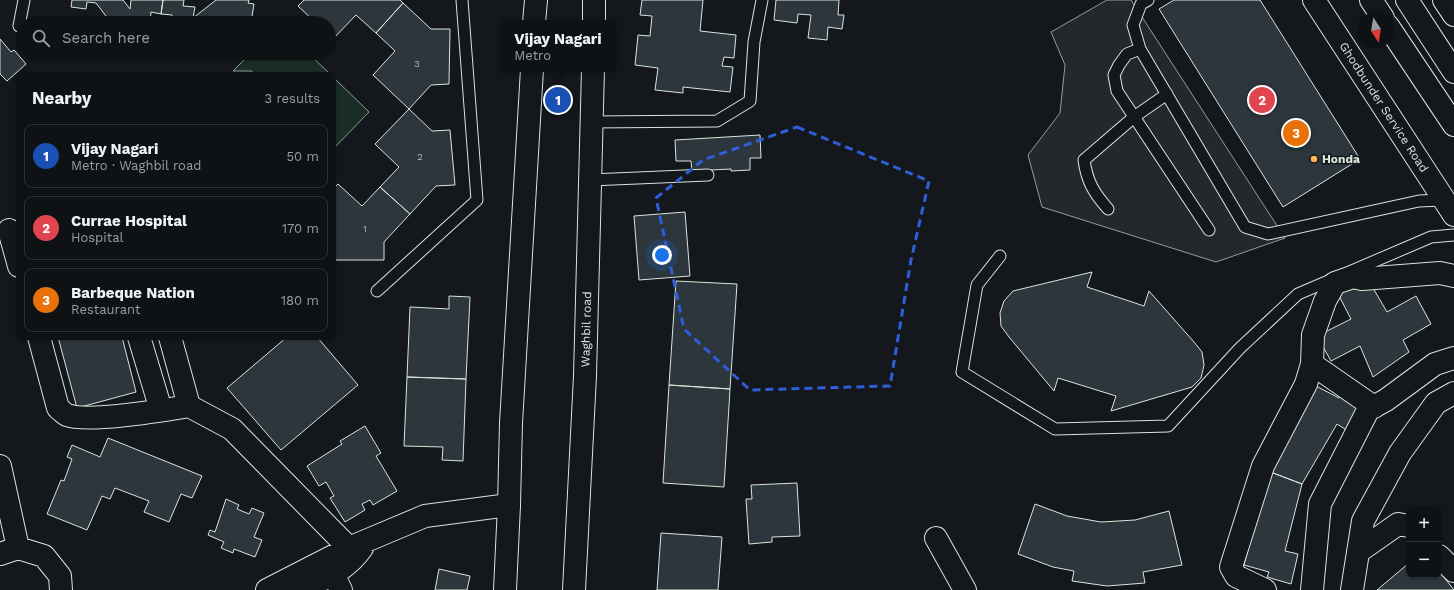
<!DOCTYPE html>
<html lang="en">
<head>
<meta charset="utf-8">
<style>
  body { margin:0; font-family:"Work Sans",sans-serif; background:#181b1e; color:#f1f3f6 }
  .controls { position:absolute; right:12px; bottom:12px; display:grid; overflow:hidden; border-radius:8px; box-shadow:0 1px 3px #0004 }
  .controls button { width:36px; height:36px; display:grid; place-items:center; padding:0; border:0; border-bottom:1px solid #2f3234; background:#0f1215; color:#f1f3f6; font:20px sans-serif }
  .compass { position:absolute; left:1358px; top:12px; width:36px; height:36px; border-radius:50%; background:#0f1215; box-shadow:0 1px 3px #0004; rotate:168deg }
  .you { position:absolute; left:662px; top:255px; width:14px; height:14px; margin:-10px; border:3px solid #fff; border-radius:50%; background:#1a73e8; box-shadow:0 0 0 6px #1a73e833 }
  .badge { display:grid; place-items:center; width:26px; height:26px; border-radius:50%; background:#2563eb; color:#fff; font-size:13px; font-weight:700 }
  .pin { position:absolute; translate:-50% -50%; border:2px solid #fff; box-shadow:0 1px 4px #0006 }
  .popup { position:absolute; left:500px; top:20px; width:116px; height:52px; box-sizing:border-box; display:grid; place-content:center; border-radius:8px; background:#0f1215; filter:drop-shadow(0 1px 3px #0005); font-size:13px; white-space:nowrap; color:#9b9ea0 }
  .popup b { font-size:15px; color:#f1f3f6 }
  .popup::after { content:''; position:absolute; left:50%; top:100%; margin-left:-8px; border:8px solid transparent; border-top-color:#0f1215 }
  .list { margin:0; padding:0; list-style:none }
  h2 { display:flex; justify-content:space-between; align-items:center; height:52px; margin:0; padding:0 16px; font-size:17px }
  h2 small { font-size:13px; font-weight:400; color:#9b9ea0 }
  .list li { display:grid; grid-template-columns:26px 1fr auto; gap:12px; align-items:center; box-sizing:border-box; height:64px; margin:0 8px 8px; padding:0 8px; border:1px solid #2f3234; border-radius:8px }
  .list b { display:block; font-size:15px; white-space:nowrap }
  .list p { margin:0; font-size:13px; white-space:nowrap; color:#9b9ea0 }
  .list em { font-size:13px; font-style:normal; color:#9b9ea0 }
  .icon { flex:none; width:22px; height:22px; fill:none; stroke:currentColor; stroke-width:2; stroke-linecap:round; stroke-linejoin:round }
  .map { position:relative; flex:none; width:1454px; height:590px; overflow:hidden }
  .search { position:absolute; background:#0f1215; box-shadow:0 1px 3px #0004; left:16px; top:16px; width:320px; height:44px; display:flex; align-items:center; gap:10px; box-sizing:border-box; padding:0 14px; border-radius:22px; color:#9b9ea0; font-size:15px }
  .panel { position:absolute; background:#0f1215; box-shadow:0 1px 3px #0004; left:16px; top:72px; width:320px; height:268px; border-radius:8px }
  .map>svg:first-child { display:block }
  .green { fill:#1a2d24; stroke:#939e99 }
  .parking { fill:#24282b; stroke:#939e99 }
  .building { fill:#2c363c; stroke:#d8e6dc }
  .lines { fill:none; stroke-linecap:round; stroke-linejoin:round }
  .service-casing { stroke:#d8e6dc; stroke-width:13 }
  .minor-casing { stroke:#d8e6dc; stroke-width:24 }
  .tertiary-casing { stroke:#d8e6dc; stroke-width:24 }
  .secondary-casing { stroke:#d8e6dc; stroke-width:24 }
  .primary-casing { stroke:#d8e6dc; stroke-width:24 }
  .service { stroke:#14181c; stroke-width:11 }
  .minor { stroke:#14181c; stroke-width:22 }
  .tertiary { stroke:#14181c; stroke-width:22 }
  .secondary { stroke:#14181c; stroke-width:22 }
  .primary { stroke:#14181c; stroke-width:22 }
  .marked { fill:none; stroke:#305dd8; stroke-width:3; stroke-dasharray:8 5; stroke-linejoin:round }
  .poi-dot { fill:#ffb74d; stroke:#14181c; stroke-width:1.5 }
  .labels { text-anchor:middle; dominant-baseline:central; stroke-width:3; stroke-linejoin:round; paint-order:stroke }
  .number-label { font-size:10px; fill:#adbab4 }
  .street-label { font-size:12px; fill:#d8e6dc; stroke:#14181c }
  .poi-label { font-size:12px; font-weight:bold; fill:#d8e6dc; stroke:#14181c; text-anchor:start }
</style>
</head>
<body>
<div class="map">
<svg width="1454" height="590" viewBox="0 0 1454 590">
  <rect width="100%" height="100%" fill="#14181c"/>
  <path class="green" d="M 251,53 L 308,53 L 331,75 L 252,75 L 252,71 L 233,71 Z
    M 333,77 L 369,112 L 333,149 Z"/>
  <path class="parking" d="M 1107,0 L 1131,0 L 1285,238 L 1216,262 L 1042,207 L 1028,155 L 1060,113 L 1065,65 L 1051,32 Z"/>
  <path class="building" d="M 72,0 L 123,0 L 130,9 L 131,0 L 163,0 L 161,14 L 151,12 L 150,23 L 96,23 L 96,18 L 109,20 L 96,3 L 87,2 L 86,9 L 71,7 Z
    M 163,0 L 184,0 L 183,6 L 195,7 L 193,18 L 216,0 L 249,0 L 248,3 L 254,4 L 251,23 L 236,23 L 236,21 L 228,20 L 224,23 L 171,23 L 172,15 L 161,14 Z
    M 304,0 L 400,0 L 403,3 L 376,33 L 356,15 L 333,39 L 329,35 L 329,23 L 316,23 L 298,6 Z
    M 642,0 L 703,0 L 700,31 L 736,35 L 734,58 L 724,57 L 722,66 L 733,67 L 730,92 L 683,87 L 683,93 L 655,90 L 658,68 L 635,65 L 638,35 L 650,36 L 652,16 L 640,15 Z
    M 776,0 L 839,0 L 838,15 L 844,15 L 842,29 L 828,27 L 827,40 L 808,38 L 811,15 L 798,14 L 797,23 L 774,20 Z
    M 1174,0 L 1260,0 L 1360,159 L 1283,207 L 1159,9 Z
    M 403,3 L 431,29 L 450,29 L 449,84 L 431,85 L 409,109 L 373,75 L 395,51 L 376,33 Z
    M 0,39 L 11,52 L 14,50 L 26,64 L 7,81 L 0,74 Z
    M 409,109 L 432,131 L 450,130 L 455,185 L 436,186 L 410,214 L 380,187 L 399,167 L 375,144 Z
    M 760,135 L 761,158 L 750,158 L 750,170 L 731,171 L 731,169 L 692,171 L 691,161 L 676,161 L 675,140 Z
    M 338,184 L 362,206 L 380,187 L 410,214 L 384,242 L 384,260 L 333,260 L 333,189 Z
    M 685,212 L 690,276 L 639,280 L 634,216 Z
    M 1092,272 L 1087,287 L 1144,306 L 1149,291 L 1194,342 L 1202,352 L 1204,365 L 1201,378 L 1192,387 L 1111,411 L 1116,396 L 1058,378 L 1054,391 L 1009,337 L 1001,326 L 1000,313 L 1004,301 L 1013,291 Z
    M 676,281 L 737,284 L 730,389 L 669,385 Z
    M 1369,281 L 1387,312 L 1416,296 L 1431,324 L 1403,340 L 1409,352 L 1373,377 L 1360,346 L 1331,361 L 1317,336 L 1351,319 L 1338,294 Z
    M 449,296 L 470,297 L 466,379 L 407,377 L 410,307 L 449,309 Z
    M 58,337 L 122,337 L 136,392 L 77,408 Z
    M 287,337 L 317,337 L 358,385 L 281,450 L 227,388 Z
    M 407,377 L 466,379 L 463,461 L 442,460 L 443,447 L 404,446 Z
    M 669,385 L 730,389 L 724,487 L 663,483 Z
    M 1316,386 L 1339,398 L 1342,393 L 1363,404 L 1348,431 L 1337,424 L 1302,484 L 1268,471 Z
    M 365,426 L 381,453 L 376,456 L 397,491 L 373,505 L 370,500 L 362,504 L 365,510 L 345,522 L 330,498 L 334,496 L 326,482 L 319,486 L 307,466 L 342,444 L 340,441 Z
    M 108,438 L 202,476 L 192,498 L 181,494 L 169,522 L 144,512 L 149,501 L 115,488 L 110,499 L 102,496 L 87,530 L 47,514 L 61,480 L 64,481 L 72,459 L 67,457 L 72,445 L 100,457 Z
    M 1268,471 L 1302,484 L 1285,551 L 1298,554 L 1291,584 L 1267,577 L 1269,572 L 1244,565 Z
    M 797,483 L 800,536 L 772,537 L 772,542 L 749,544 L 746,499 L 752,499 L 751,485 Z
    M 226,499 L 239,505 L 237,509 L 249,514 L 252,508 L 264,513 L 254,537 L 262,540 L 255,557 L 234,549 L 233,553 L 221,548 L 224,542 L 208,535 L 210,530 L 215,532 Z
    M 1035,504 L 1067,516 L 1101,522 L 1135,520 L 1169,511 L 1182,565 L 1143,572 L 1145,583 L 1107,586 L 1072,581 L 1074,571 L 1053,567 L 1018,554 Z
    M 661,533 L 722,537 L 718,590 L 657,590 Z
    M 1409,563 L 1409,575 L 1439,575 L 1439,571 L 1454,590 L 1377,590 Z
    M 439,569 L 470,576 L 467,590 L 435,590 Z"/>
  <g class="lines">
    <g class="service-casing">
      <path id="service" d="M 1148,0 L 1141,4 L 1133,25 L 1140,49 L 1245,227 L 1268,234 L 1419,201 L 1443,200
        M 19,26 L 24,0
        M 1140,49 L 1127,54 L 1119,65 L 1114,75 L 1117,91 L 1209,230
        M 591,122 L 717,121 L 750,101 L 754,42 L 762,0
        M 590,180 L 708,175
        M 1108,209 C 1094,193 1087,182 1084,160 L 1134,117 L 1167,94
        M 1000,256 L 977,285 L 962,372 L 1055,429 L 1168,426 L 1240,348 L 1298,294 L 1431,237 L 1454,235
        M 377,291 L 477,200 L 462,0"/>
    </g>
    <g class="minor-casing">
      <path id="minor" d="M 9,230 L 19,266
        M 39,337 L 58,408 C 61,410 64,414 67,415 C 88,423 164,410 189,406
        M 139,337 L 161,410
        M 170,337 L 189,406 L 232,429 L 349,548
        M 1312,364 L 1374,407
        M 0,466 L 18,548
        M 936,538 L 965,590
        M 1358,552 L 1398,524 L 1409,526
        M 0,554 L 18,548 L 44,556 L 60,576 L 61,590
        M 1439,556 L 1454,571
        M 333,574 L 341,590
        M 267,590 L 349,548 L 425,516 L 509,505
        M 302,590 C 326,577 346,571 362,548
        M 1265,590 L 1236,576 L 1231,567 L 1263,466 L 1306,384 L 1312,364 L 1313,335 L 1325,301 L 1335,283 L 1353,277 L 1362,279 L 1440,273 L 1454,276
        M 1312,590 L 1320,504 L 1368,410 L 1386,400 L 1435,364 L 1454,358
        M 1352,590 L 1363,521 L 1400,453 L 1436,403 L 1454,393"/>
    </g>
    <g class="tertiary-casing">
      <g id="tertiary">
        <path id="s1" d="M 1314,0 L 1454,215"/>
      </g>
    </g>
    <g class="secondary-casing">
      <g id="secondary">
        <path d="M 534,23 L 536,0"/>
        <path d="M 594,23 L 594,0"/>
        <path d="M 505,590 L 509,505 L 511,423 L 532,69"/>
        <path id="s2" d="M 574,590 L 585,376 L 593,69"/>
      </g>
    </g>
    <g class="primary-casing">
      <path id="primary" d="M 1371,0 L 1383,18
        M 1407,0 L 1454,72
        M 1444,0 L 1454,15
        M 1388,26 L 1454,125"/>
    </g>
    <use href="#service" class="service"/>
    <use href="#minor" class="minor"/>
    <use href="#tertiary" class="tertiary"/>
    <use href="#secondary" class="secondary"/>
    <use href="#primary" class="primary"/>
  </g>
  <path class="marked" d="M 797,127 L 929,181 L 911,260 L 890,386 L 750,390 L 684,329 L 656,198 L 703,160 Z"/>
  <circle class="poi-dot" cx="1314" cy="159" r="4"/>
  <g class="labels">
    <g class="number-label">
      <text x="417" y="63">3</text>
      <text x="420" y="156">2</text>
      <text x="365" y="228">1</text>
    </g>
    <g class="street-label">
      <text stroke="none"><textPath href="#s1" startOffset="128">Ghodbunder Service Road</textPath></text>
      <text stroke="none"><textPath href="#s2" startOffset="261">Waghbil road</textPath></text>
    </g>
    <g class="poi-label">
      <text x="1322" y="159">Honda</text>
    </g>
  </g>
</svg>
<div class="controls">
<button>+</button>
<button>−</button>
</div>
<svg class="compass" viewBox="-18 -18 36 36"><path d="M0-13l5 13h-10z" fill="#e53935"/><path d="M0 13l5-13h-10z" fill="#9b9ea0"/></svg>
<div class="you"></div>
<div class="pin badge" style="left:558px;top:100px;background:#1a4fb4">1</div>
<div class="popup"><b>Vijay Nagari</b>Metro</div>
<div class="pin badge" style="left:1262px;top:100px;background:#e0444e">2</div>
<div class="pin badge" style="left:1296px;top:133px;background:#e8710a">3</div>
<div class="search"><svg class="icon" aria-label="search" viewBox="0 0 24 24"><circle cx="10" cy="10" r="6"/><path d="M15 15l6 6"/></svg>Search here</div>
<section class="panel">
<h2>Nearby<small>3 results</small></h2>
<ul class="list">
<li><span class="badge" style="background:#1a4fb4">1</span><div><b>Vijay Nagari</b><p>Metro · Waghbil road</p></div><em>50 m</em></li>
<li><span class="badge" style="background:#e0444e">2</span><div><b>Currae Hospital</b><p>Hospital</p></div><em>170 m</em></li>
<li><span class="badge" style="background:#e8710a">3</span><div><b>Barbeque Nation</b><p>Restaurant</p></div><em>180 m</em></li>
</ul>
</section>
</div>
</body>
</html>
